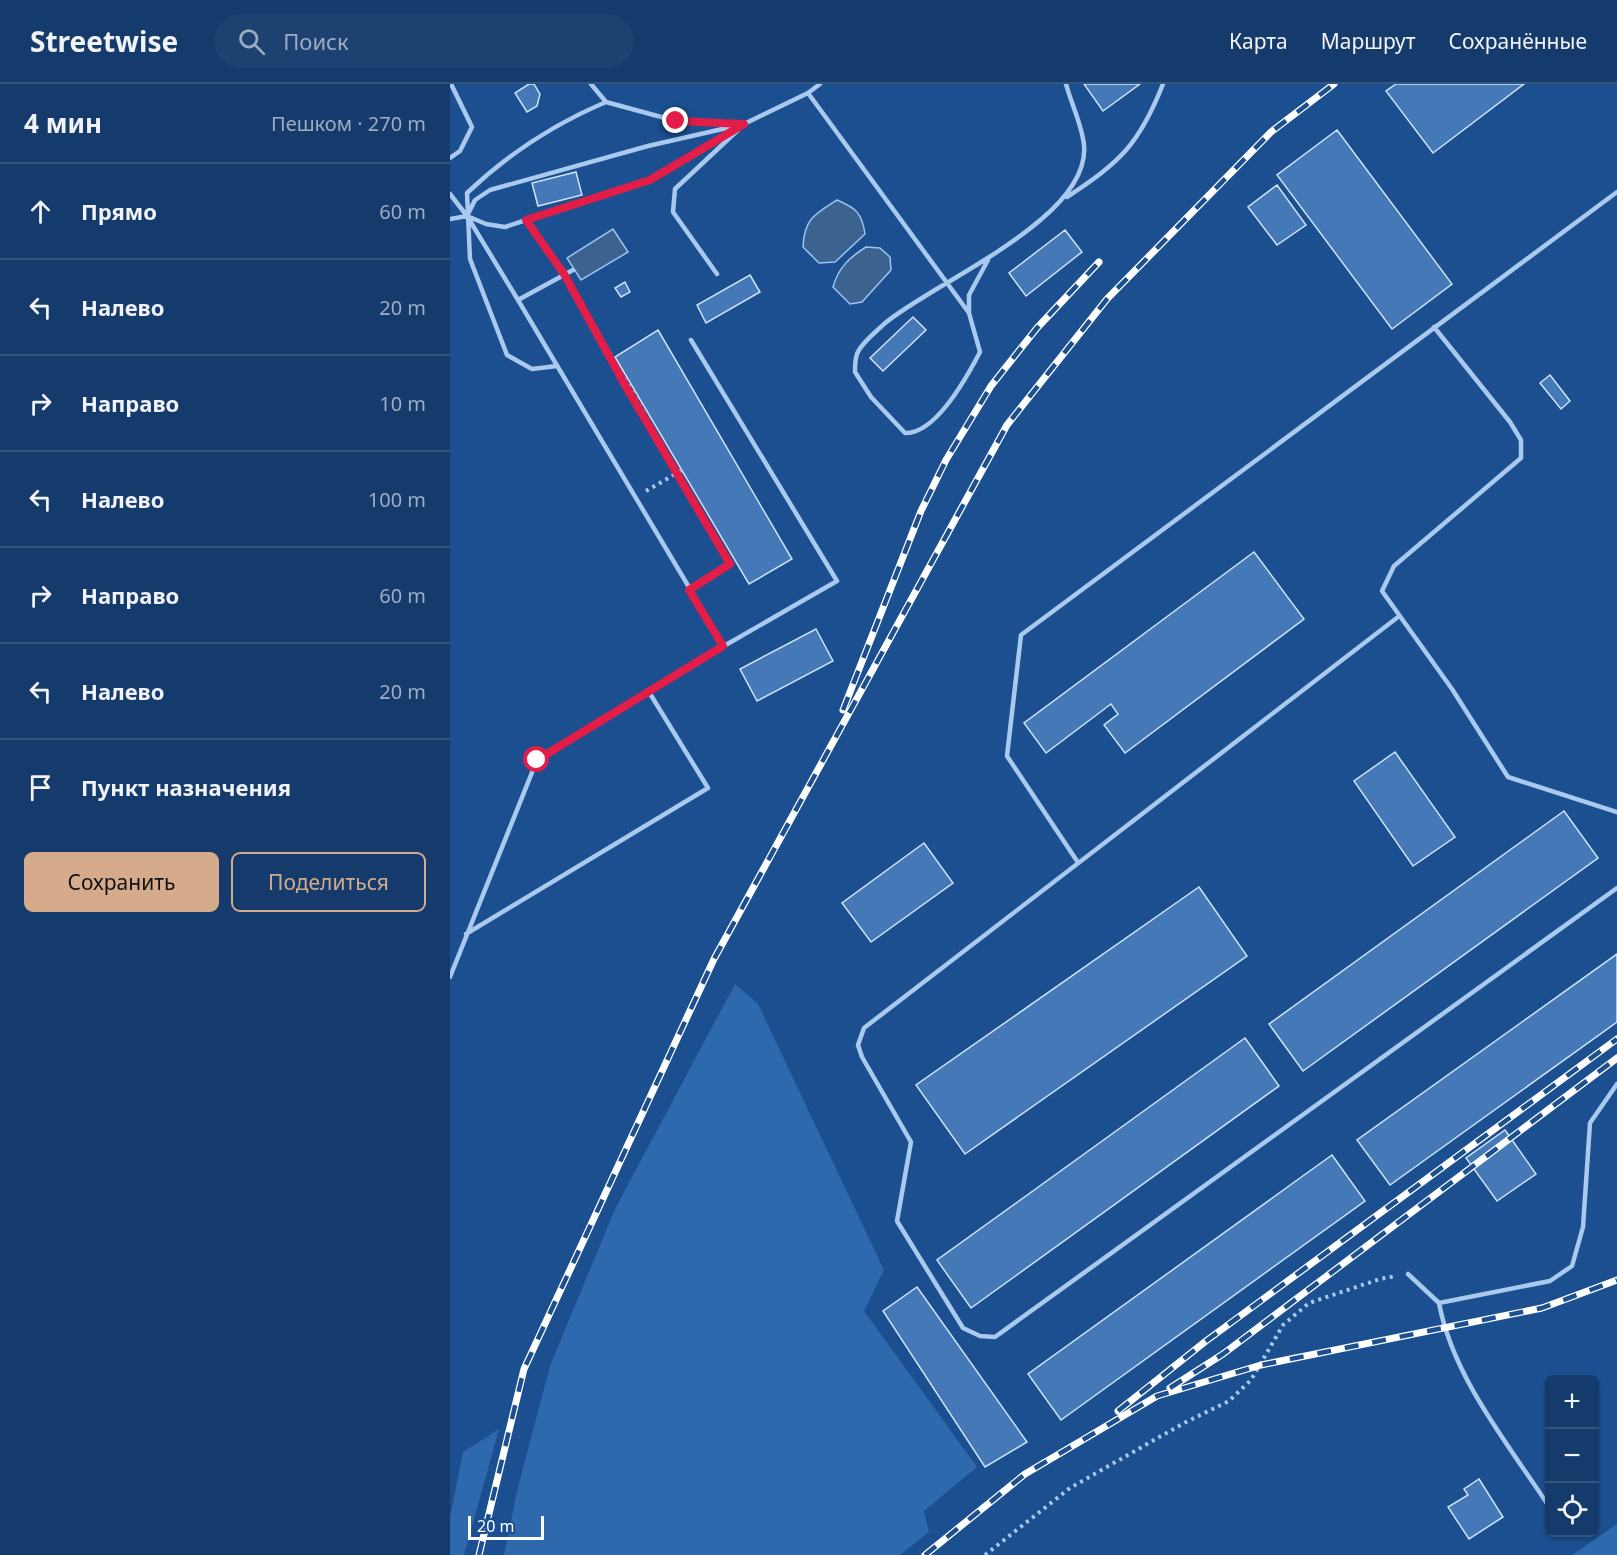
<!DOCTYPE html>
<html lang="ru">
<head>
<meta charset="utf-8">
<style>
  body { margin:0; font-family:"Noto Sans",sans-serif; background:#1d4271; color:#f1f3f6 }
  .controls { position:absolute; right:18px; bottom:18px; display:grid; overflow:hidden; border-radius:9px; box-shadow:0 2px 4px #0004 }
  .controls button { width:54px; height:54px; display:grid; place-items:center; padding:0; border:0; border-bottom:2px solid #33557e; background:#143b6b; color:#f1f3f6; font:30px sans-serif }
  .scale { position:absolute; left:18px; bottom:15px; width:76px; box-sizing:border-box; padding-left:6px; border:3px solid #fff; border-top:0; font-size:16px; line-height:21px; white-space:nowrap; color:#fff; -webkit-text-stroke:4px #1b4f8f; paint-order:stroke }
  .stop { position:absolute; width:18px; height:18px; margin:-14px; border:4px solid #e11d48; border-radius:50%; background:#fff }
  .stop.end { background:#e11d48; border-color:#fff; box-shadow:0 2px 6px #0008 }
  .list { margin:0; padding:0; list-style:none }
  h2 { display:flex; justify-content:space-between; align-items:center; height:78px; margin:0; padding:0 24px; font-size:26px }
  h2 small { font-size:20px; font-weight:400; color:#9dadc1 }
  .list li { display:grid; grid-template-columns:39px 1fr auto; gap:18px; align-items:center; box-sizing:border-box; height:96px; padding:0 24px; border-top:2px solid #33557e }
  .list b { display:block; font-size:22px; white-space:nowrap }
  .list em { font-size:20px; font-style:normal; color:#9dadc1 }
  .actions { display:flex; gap:12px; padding:18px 24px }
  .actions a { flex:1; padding:14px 0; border:2px solid #d6ab8b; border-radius:9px; text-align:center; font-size:21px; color:#d6ab8b }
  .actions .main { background:#d6ab8b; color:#111 }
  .icon { flex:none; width:33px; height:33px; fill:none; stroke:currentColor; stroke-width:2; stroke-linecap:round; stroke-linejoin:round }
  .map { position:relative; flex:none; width:1167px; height:1471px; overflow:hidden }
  header { display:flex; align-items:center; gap:36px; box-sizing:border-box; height:84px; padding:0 30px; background:#143b6b; border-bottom:2px solid #33557e }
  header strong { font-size:28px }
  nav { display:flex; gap:33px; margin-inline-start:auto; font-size:21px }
  .search { width:420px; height:54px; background:#1d4271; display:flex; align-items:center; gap:15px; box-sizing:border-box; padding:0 21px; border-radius:33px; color:#9dadc1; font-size:22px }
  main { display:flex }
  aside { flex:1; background:#143b6b }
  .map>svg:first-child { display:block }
  .green { fill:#2e69ad }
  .water { fill:#3c6290; stroke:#9cc4f0; stroke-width:1.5 }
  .building { fill:#4478b7; stroke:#cfe3fa; stroke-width:1.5 }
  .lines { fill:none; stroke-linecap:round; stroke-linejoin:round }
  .path { stroke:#a9c9ee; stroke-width:4; stroke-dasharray:3 4.5; stroke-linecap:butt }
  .lane { stroke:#a9c9ee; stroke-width:4.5 }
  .rail-casing { stroke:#fff; stroke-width:7 }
  .rail { stroke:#1b4f8f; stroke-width:4.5; stroke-dasharray:14; stroke-linecap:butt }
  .route { stroke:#e11d48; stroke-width:8 }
</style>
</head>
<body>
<header>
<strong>Streetwise</strong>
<div class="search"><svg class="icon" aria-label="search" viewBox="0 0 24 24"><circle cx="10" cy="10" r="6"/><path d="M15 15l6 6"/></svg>Поиск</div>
<nav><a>Карта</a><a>Маршрут</a><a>Сохранённые</a></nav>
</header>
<main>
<aside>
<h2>4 мин<small>Пешком · 270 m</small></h2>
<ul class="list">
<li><svg class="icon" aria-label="ahead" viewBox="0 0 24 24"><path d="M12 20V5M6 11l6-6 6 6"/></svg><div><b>Прямо</b></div><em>60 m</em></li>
<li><svg class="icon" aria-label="left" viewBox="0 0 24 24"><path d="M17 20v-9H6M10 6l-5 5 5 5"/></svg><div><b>Налево</b></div><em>20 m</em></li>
<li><svg class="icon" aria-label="right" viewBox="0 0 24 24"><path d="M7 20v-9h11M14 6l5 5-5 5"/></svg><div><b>Направо</b></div><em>10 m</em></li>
<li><svg class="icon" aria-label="left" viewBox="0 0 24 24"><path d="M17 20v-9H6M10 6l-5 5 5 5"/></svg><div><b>Налево</b></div><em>100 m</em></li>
<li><svg class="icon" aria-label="right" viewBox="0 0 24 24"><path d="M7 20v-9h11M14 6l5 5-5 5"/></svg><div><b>Направо</b></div><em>60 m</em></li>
<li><svg class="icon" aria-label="left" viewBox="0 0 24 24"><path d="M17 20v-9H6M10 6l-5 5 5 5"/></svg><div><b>Налево</b></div><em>20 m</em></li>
<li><svg class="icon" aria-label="arrive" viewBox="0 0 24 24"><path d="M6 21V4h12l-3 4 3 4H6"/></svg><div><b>Пункт назначения</b></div></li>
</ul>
<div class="actions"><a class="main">Сохранить</a><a>Поделиться</a></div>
</aside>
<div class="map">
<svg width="1167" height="1471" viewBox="0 0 1167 1471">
  <rect width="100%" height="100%" fill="#1b4f8f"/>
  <path class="green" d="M 285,900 L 308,920 L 434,1186 L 414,1227 L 527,1383 L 474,1427 L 479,1448 L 450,1471 L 54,1471 L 67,1407 L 100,1282 L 165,1125 Z
    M 49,1345 L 14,1471 L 0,1471 L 0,1434 L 13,1368 Z
    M 1167,1440 L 1167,1471 L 1122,1471 Z"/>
  <path class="water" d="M 387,116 C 406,124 412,129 415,150 L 385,178 L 369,179 L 353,163 C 354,135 365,130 387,116 Z
    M 163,145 L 178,168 L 131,196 L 117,174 Z
    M 416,163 L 430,164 L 440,173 L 441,186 L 412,218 L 400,220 L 383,203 C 388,184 400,173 416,163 Z"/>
  <path class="building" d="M 79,0 L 84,0 L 90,10 L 87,22 L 77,28 L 65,9 Z
    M 634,0 L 690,0 L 653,27 Z
    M 946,0 L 1074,0 L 983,69 L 936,7 Z
    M 887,46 L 1002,200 L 942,245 L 827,91 Z
    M 126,88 L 132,111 L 88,122 L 82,99 Z
    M 827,101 L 856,141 L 827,161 L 798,123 Z
    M 615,146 L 632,168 L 576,212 L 559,189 Z
    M 300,191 L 310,208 L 256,239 L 247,221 Z
    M 175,198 L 180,208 L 171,213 L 165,204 Z
    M 463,233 L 476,246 L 433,287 L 420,274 Z
    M 208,246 L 342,475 L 299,500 L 165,273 Z
    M 1100,291 L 1120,317 L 1111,325 L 1090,299 Z
    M 804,468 L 854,535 L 675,669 L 654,641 L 668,630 L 661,620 L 596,669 L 574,639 Z
    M 366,545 L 383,577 L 307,617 L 290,585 Z
    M 945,668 L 1005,753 L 963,782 L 904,697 Z
    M 1114,727 L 1148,774 L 853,987 L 819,940 Z
    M 474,759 L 503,799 L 421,858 L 392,819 Z
    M 749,803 L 797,872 L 515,1070 L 466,1001 Z
    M 1167,870 L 1167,938 L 940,1101 L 907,1056 Z
    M 795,954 L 829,1002 L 521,1224 L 487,1176 Z
    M 1055,1046 L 1086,1090 L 1047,1117 L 1016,1074 Z
    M 882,1071 L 915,1117 L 611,1336 L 578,1290 Z
    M 467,1203 L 577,1358 L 535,1383 L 433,1227 Z
    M 1029,1395 L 1053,1433 L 1019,1455 L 998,1423 L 1018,1411 L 1014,1405 Z"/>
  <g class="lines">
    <path class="path" d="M 85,149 L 107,179
      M 122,203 L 280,480
      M 196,407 L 232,386
      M 253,497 L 286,477
      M 535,1471 L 620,1404 L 734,1339 L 779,1317 L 801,1296 L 833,1241 L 859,1219 L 930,1195 L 946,1192"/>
    <path class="lane" d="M 141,0 L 156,18 L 226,37 L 294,40 L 358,9 L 370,0
      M 358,9 L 519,229
      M 0,74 L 10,67 L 22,43 L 1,0
      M 0,110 L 17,132 L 68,216 L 274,562 L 87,676 L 0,893
      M 617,113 C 670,78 689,61 713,0
      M 18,130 L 25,116 L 40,106 L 198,62 L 290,41
      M 0,135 L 17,132 L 36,140 L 55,143 L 76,136 L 200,96 L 294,40
      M 538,176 L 519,211 L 519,229 L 530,268 C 517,293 486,350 455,349 L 421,313 L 405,288 C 405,283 405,276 407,270 C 411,259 426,248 434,240 C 482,199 641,135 634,61 C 632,41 621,19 616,0
      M 267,190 L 223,128 L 225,105 L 288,46
      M 68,216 L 123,186
      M 984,243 L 1060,338 L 1071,356 L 1071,374 L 944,482 L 932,507 L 1002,605 L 1058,693 L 1167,728
      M 241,256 L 387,497 L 274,562
      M 107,282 L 82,285 L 57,271 L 20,175 L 17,109 C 57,71 104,40 156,18
      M 948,533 L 414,944 L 408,961 L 412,973 L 461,1058 L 447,1137 L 513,1244 L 530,1252 L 545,1253 L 1167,804
      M 627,777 L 557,672 L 571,551 L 1167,108
      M 16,850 L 258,704 L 199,608
      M 958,1190 L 989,1219
      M 1100,1424 C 1059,1361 1003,1294 989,1219 L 1100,1197 L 1122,1182 L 1133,1143 L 1140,1039 L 1167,1000"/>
    <g class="rail-casing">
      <path id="rail" d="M 393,626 L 471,427 L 496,376 L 541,302 L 587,244 L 649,178
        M 720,1304 L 773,1270 L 1167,974
        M 668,1327 L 756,1257 L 1167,955
        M 29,1471 L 74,1285 L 264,875 L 557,341 L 657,215 L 821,48 L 884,0
        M 475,1471 L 575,1390 L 707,1312 L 811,1281 L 1092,1224 L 1167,1196"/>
    </g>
    <use href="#rail" class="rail"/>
  </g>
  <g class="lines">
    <path class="route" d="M 87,676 L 273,562 L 239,506 L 280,480 L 175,301 L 114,190 L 76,136 L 200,96 L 294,40 L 226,37"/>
  </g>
</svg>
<div class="controls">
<button>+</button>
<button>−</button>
<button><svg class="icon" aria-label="locate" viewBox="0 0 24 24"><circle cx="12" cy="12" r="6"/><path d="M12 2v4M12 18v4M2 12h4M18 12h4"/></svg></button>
</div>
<div class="scale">20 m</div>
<div class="stop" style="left:87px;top:676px"></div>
<div class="stop end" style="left:226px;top:37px"></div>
</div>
</main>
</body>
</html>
